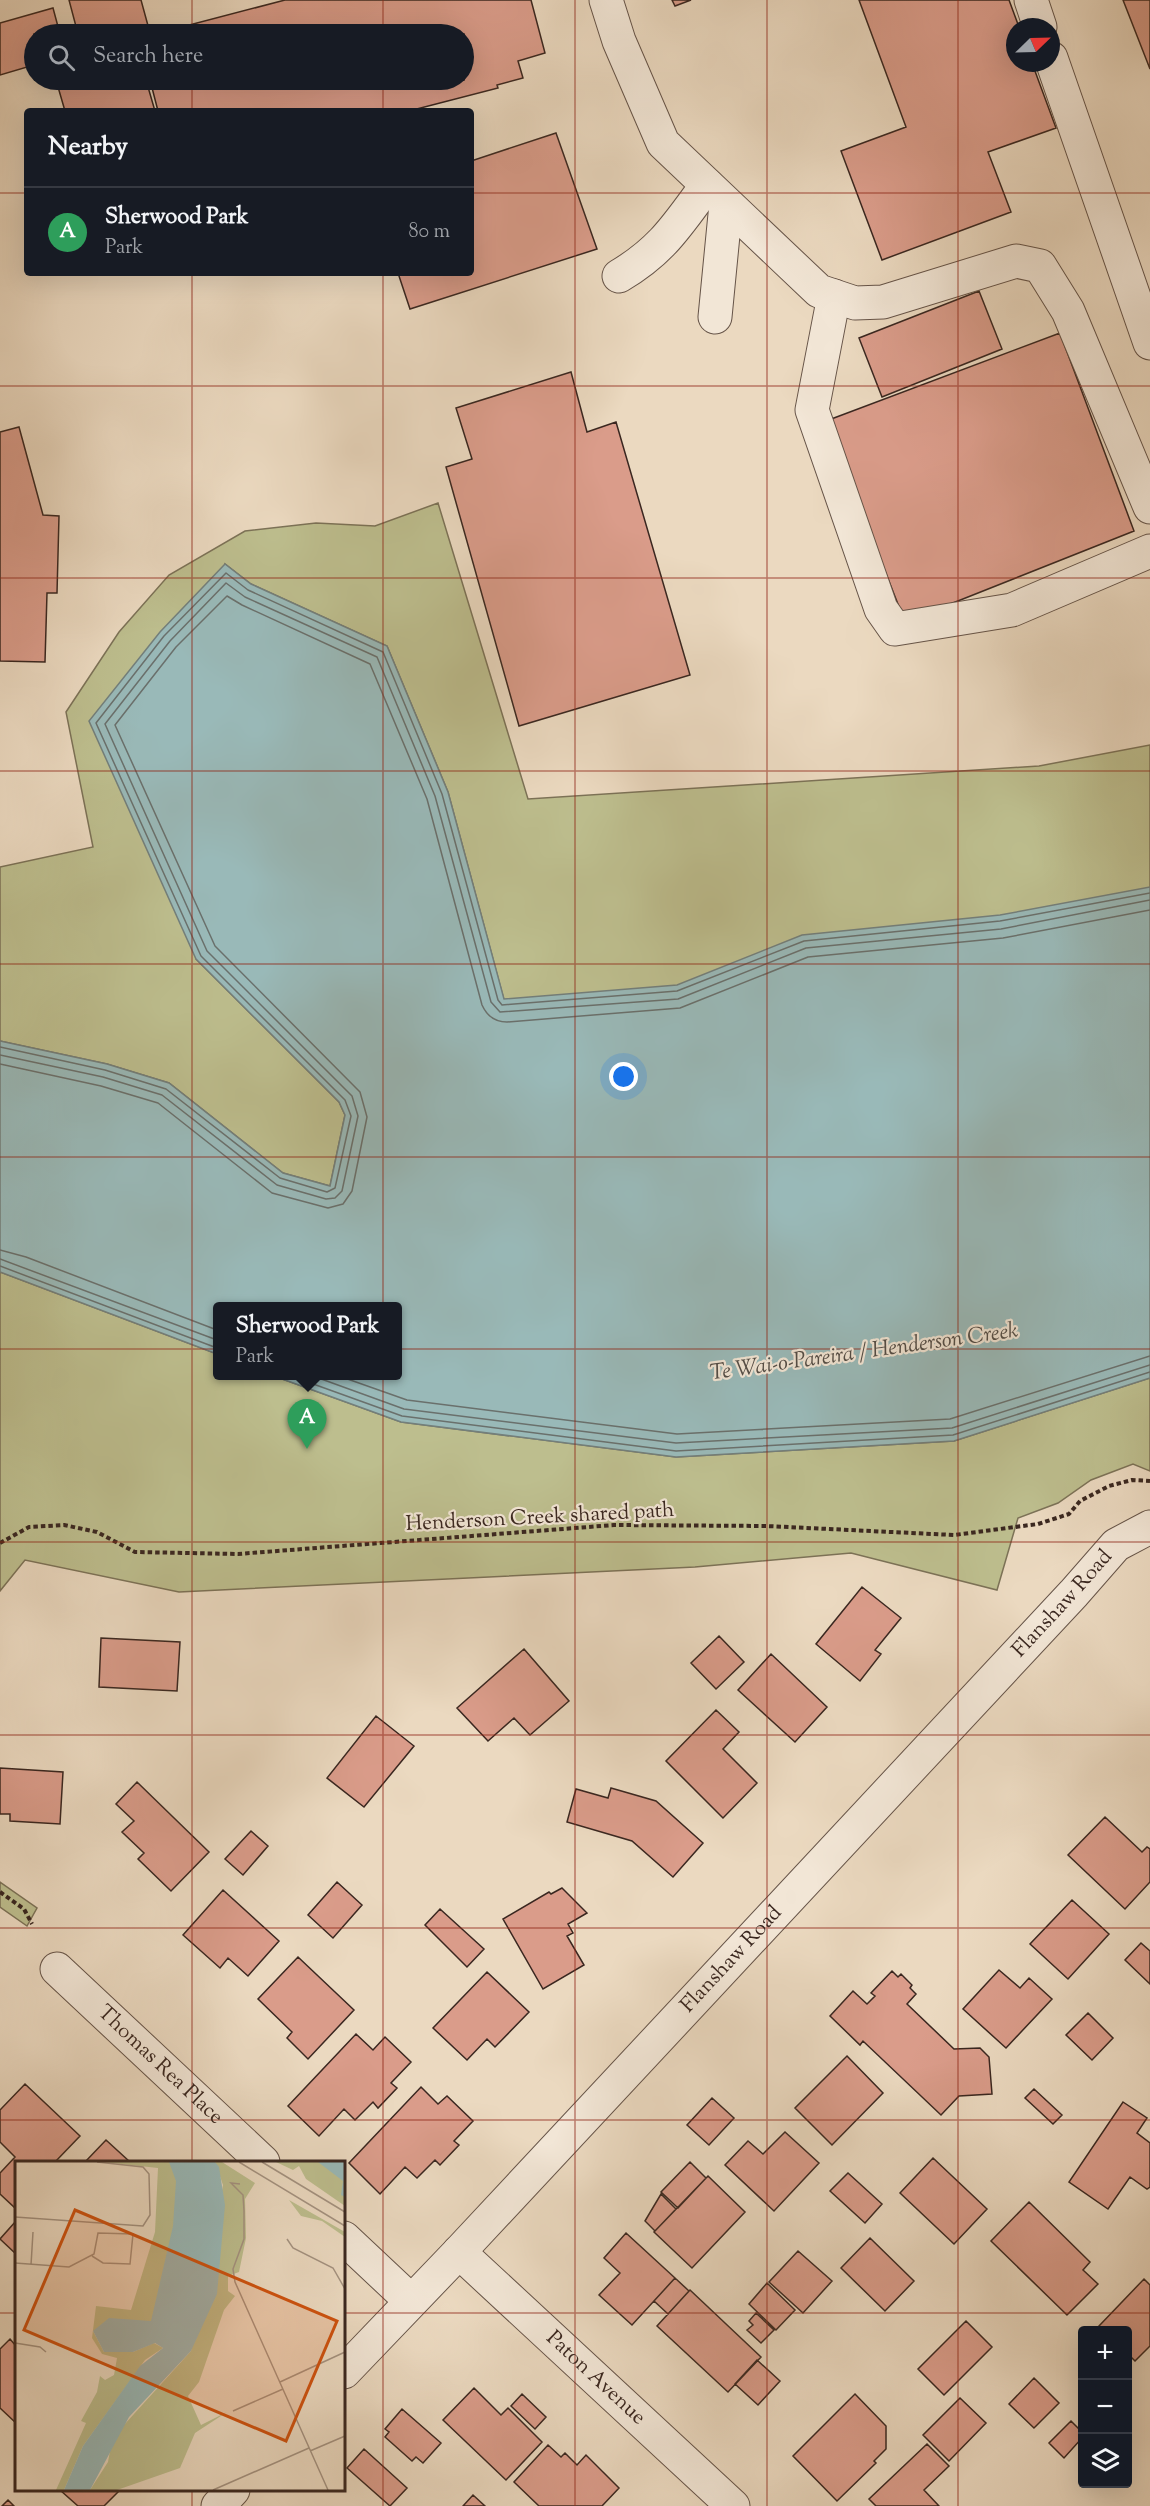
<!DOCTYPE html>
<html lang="en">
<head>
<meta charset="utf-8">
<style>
  body { margin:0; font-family:"Sorts Mill Goudy",serif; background:#242831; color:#f1f3f6 }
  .controls { position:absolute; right:18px; bottom:18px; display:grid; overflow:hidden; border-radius:6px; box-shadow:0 6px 24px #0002 }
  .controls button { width:54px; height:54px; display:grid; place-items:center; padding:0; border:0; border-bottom:2px solid #363941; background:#171b24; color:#f1f3f6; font:30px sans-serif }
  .compass { position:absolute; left:1006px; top:18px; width:54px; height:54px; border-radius:50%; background:#171b24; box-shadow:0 6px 24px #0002; rotate:67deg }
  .you { position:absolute; left:624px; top:1077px; width:21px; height:21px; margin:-15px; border:4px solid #fff; border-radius:50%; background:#1a73e8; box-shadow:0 0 0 9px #1a73e833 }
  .badge { display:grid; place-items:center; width:39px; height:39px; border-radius:50%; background:#c59692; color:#fff; font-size:20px; font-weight:700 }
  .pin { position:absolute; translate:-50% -50px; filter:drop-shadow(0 2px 3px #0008) }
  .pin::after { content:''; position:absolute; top:32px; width:21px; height:18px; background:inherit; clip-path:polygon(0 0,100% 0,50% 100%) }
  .popup { position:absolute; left:213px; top:1302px; width:189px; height:78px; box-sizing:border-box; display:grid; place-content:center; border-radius:6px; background:#171b24; filter:drop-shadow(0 2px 4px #0005); font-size:20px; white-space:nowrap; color:#9ea1a6 }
  .popup b { font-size:22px; color:#f1f3f6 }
  .popup::after { content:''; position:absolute; left:50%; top:100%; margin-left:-12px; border:12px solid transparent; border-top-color:#171b24 }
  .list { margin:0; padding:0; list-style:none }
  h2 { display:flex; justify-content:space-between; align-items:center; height:78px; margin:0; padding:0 24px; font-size:26px }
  h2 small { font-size:20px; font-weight:400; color:#9ea1a6 }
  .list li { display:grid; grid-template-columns:39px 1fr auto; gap:18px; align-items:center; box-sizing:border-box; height:90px; padding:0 24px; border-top:2px solid #363941 }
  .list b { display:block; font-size:22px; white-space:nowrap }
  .list p { margin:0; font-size:20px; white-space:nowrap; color:#9ea1a6 }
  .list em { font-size:20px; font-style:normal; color:#9ea1a6 }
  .icon { flex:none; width:33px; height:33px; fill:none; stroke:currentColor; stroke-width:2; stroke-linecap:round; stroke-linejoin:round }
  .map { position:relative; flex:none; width:1150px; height:2506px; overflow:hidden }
  .search { position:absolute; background:#171b24; box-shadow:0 6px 24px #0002; left:24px; top:24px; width:450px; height:66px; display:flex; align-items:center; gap:15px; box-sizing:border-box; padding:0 21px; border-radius:33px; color:#9ea1a6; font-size:22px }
  .panel { position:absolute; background:#171b24; box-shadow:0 6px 24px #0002; left:24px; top:108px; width:450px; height:168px; border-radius:6px }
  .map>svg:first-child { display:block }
  .green { fill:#bdbe8e; stroke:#7c7257; stroke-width:1.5 }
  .water { fill:#99b9b8; stroke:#737f7b; stroke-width:1.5 }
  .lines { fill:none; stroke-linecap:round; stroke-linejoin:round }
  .shore { stroke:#6a706c; stroke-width:1.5 }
  .building { fill:#da9c8a; stroke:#3a2720; stroke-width:1.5 }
  .minor-casing { stroke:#665448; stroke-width:35 }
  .path { stroke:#3a2720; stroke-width:4; stroke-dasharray:4.5 3; stroke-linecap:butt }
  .minor { stroke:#f2e6d6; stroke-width:33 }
  .grid { fill:none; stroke:#8f2418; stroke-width:1.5; stroke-opacity:0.55 }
  .labels { text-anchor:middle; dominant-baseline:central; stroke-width:4.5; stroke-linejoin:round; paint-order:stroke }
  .street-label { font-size:21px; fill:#3a2720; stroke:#f2e6d6 }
  .water-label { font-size:22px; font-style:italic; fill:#524c46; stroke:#f2e6d6 }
  .inset-road { fill:none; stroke:#a49280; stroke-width:1.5 }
  .view { fill:#ce520f; fill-opacity:0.15; stroke:#ce520f; stroke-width:3 }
  .inset-edge { fill:none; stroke:#3a2720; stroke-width:3 }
</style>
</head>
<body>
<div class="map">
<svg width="1150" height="2506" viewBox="0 0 1150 2506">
  <rect width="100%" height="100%" fill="#ebd9c0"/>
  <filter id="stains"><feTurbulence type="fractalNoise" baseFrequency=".00333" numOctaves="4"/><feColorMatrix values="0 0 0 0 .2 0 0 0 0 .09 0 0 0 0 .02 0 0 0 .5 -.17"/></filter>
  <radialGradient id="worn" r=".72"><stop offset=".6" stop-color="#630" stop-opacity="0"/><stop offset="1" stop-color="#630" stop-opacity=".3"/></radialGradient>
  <path class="green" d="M 438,503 L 528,799 L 1039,766 L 1150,745 L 1150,1178 L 504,1000 L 448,792 L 387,646 L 251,584 L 225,564 L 196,959 L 339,1102 L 345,1115 L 330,1186 L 283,1173 L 169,1083 L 107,1064 L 0,1041 L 0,867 L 93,847 L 66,712 L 119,632 L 169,575 L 245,531 L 316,523 L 375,526 Z
    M 0,1272 L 217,1354 L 217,1376 L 274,1376 L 401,1422 L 676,1457 L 954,1441 L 1150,1378 L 1150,1471 L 1133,1464 L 1091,1480 L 1058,1503 L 1018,1518 L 997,1590 L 851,1553 L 695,1567 L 179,1592 L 25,1560 L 0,1591 Z
    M 0,1882 L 37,1908 L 27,1926 L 0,1907 Z"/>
  <path class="water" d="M 225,564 L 251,584 L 387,646 L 448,792 L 504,999 L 677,985 L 802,935 L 1000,915 L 1150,887 L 1150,1378 L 954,1441 L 676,1457 L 401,1422 L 274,1376 L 397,1376 L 397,1306 L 217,1306 L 217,1354 L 0,1272 L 0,1041 L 107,1064 L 169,1083 L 283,1173 L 330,1186 L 345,1115 L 339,1102 L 196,959 L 89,721 L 160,632 Z"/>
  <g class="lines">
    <path class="shore" d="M 0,1047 L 105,1070 L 166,1089 L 280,1178 L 327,1192 L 335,1188 L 351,1116 L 345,1100 L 201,956 L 96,723 L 164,636 L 226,573 L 248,590 L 383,652 L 442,794 L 498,1000 L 502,1005 L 677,991 L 804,941 L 1000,921 L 1150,893
      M 0,1055 L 103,1077 L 162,1095 L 277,1185 L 326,1199 L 335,1198 L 342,1191 L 358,1116 L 352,1096 L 207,951 L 105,724 L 170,641 L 226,583 L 245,597 L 377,657 L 435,796 L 491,1002 L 500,1012 L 678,999 L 806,948 L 1001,929 L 1150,900
      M 0,1064 L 101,1086 L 158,1103 L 272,1193 L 328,1208 L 343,1204 L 352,1191 L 367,1117 L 360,1092 L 215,946 L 115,725 L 176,647 L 227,596 L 242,605 L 370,664 L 427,799 L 482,1005 C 487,1016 495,1022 507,1022 L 680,1008 L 808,957 L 1003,938 L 1150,910
      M 0,1250 L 26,1257 L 217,1330
      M 0,1259 L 217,1340
      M 0,1266 L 217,1348
      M 291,1376 L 402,1416 L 676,1451 L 953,1435 L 1150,1372
      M 313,1376 L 404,1409 L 676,1443 L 952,1428 L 1150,1365
      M 339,1376 L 407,1400 L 677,1434 L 950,1419 L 1150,1356"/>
  </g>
  <path class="building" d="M 69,0 L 141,0 L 150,33 L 143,34 L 78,34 Z
    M 285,0 L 531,0 L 545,53 L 518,61 L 523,78 L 497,85 L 498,88 L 409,111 L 158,111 L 150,80 L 464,80 L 464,34 L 155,34 Z
    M 672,0 L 691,0 L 675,6 Z
    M 859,0 L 1009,0 L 1019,27 L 1015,27 L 1015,63 L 1032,63 L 1056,128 L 988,152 L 1011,212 L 882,260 L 841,151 L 906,127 Z
    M 1123,0 L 1150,0 L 1150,69 Z
    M 53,8 L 60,34 L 34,34 L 34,65 L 0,75 L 0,23 Z
    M 56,80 L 146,80 L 155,111 L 65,111 Z
    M 556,133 L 597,249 L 410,309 L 398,273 L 471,273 L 471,161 Z
    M 979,291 L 1002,349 L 882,397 L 859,338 Z
    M 1060,333 L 1134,531 L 905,622 L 826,421 Z
    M 571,372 L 587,432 L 616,422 L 690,675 L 519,726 L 446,467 L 472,459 L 456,408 Z
    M 19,427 L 43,515 L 59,516 L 57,593 L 47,593 L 45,662 L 0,661 L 0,432 Z
    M 862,1587 L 901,1618 L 875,1650 L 881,1654 L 860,1681 L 816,1644 Z
    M 719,1636 L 744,1662 L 716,1689 L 691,1663 Z
    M 101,1638 L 180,1642 L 177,1691 L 99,1687 Z
    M 524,1649 L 569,1701 L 530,1735 L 514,1718 L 488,1741 L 457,1708 Z
    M 771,1654 L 827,1707 L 795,1742 L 738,1690 Z
    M 716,1710 L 739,1732 L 723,1749 L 757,1783 L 723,1818 L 666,1761 Z
    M 376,1716 L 414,1746 L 364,1807 L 327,1778 Z
    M 0,1768 L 63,1772 L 60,1824 L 10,1821 L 10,1814 L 0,1814 Z
    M 137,1782 L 209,1852 L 171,1891 L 138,1859 L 144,1853 L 122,1832 L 134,1821 L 116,1804 Z
    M 611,1788 L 656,1801 L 703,1843 L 673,1877 L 632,1841 L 567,1822 L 576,1789 L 608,1798 Z
    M 1105,1817 L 1142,1852 L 1147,1847 L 1150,1849 L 1150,1882 L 1125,1909 L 1068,1855 Z
    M 251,1831 L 268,1846 L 243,1875 L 225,1859 Z
    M 337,1882 L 362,1905 L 333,1938 L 308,1915 Z
    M 562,1888 L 587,1913 L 568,1924 L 573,1933 L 567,1936 L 584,1965 L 543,1989 L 503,1919 L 549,1892 L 551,1894 Z
    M 223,1890 L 279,1941 L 248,1976 L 228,1958 L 220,1968 L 183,1935 Z
    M 1072,1900 L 1109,1934 L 1068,1979 L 1030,1944 Z
    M 440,1909 L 484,1949 L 467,1967 L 425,1925 Z
    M 1141,1943 L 1150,1951 L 1150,1984 L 1125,1960 Z
    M 298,1957 L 354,2010 L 308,2059 L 287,2038 L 292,2032 L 258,1999 Z
    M 999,1970 L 1020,1988 L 1029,1978 L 1052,1999 L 1006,2048 L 963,2009 Z
    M 892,1971 L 898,1977 L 901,1974 L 912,1985 L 910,1988 L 916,1994 L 907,2004 L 954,2049 L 980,2048 L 989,2057 L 992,2094 L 959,2096 L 941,2115 L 863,2041 L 860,2045 L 830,2016 L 853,1991 L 867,2004 L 875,1996 L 871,1993 Z
    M 487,1972 L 529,2012 L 495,2047 L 487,2039 L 467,2060 L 433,2028 Z
    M 1088,2013 L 1113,2038 L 1092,2060 L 1066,2035 Z
    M 356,2034 L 373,2050 L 385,2037 L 411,2062 L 391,2083 L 397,2088 L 378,2108 L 373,2102 L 355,2120 L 344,2109 L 319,2136 L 288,2106 Z
    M 847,2056 L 883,2093 L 832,2145 L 795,2108 Z
    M 25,2084 L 80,2136 L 55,2162 L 16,2162 L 16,2204 L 14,2207 L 0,2194 L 0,2173 L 15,2157 L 0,2142 L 0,2110 Z
    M 421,2087 L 438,2104 L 447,2096 L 473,2121 L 454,2141 L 459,2145 L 440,2165 L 435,2160 L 417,2178 L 405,2167 L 380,2194 L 349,2163 Z
    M 1034,2089 L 1062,2115 L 1053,2124 L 1025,2098 Z
    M 712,2098 L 734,2118 L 709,2145 L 687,2125 Z
    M 1123,2102 L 1147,2118 L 1137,2133 L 1150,2143 L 1150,2187 L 1147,2189 L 1130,2177 L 1108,2209 L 1069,2182 Z
    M 785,2132 L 819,2163 L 774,2211 L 725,2165 L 748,2141 L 763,2154 Z
    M 106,2140 L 130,2162 L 85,2162 Z
    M 933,2158 L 987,2209 L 954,2244 L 900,2193 Z
    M 690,2162 L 706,2178 L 678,2208 L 661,2192 Z
    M 848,2173 L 882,2204 L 865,2223 L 830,2191 Z
    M 708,2176 L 745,2212 L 692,2268 L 654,2232 Z
    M 661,2194 L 676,2209 L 655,2231 L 645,2221 Z
    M 1029,2202 L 1090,2262 L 1083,2270 L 1098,2284 L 1067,2315 L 991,2241 Z
    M 16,2221 L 16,2254 L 0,2239 Z
    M 626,2233 L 675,2278 L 632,2325 L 599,2295 L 620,2273 L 604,2258 Z
    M 870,2238 L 914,2281 L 885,2311 L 841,2268 Z
    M 798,2251 L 832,2281 L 803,2313 L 769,2282 Z
    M 675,2278 L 689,2291 L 668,2314 L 654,2301 Z
    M 1144,2279 L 1150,2285 L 1150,2346 L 1135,2361 L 1128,2354 L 1128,2330 L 1103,2330 L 1099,2326 Z
    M 767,2283 L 795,2310 L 776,2330 L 749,2304 Z
    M 690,2290 L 761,2357 L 728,2392 L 657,2326 Z
    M 756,2313 L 774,2330 L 761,2343 L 747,2330 L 753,2325 L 749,2321 Z
    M 966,2321 L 992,2347 L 944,2395 L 918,2369 Z
    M 10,2339 L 16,2346 L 16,2423 L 0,2408 L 0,2349 Z
    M 757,2360 L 780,2381 L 758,2405 L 735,2384 Z
    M 1034,2378 L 1059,2403 L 1034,2428 L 1009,2404 Z
    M 474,2388 L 501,2415 L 508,2408 L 542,2442 L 506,2480 L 443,2420 Z
    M 522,2394 L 546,2417 L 535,2429 L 511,2406 Z
    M 855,2394 L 886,2426 L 886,2449 L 874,2461 L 876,2463 L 837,2501 L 793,2456 Z
    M 960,2398 L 986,2423 L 949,2461 L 923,2435 Z
    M 402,2409 L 441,2443 L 423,2463 L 416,2457 L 412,2461 L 385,2437 L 389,2432 L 385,2429 Z
    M 1071,2421 L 1082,2432 L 1082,2438 L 1064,2458 L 1049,2443 Z
    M 927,2444 L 949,2466 L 924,2490 L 939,2506 L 876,2506 L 869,2499 Z
    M 548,2445 L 561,2457 L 565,2453 L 577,2465 L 586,2455 L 619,2488 L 602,2506 L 539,2506 L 514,2482 Z
    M 364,2449 L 407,2488 L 390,2506 L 347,2468 Z
    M 60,2490 L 120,2490 L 104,2506 L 78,2506 Z
    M 473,2495 L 485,2506 L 463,2506 Z
    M 8,2500 L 14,2506 L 2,2506 Z"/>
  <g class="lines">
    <g class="minor-casing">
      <g id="minor">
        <path d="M 606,0 L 619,41 L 663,143 L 819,291 L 855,303 L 883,302 L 1016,261 L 1040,266 L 1068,311 L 1150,507"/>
        <path d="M 1031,0 L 1040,27"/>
        <path d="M 1051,58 L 1150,343"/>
        <path d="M 619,276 C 663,250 678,224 707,185"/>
        <path d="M 834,296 L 812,410 L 881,609 L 895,629 L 1012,610 L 1150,551"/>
        <path d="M 715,317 L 726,204"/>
        <path id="s1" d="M 57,1969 L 263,2162"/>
        <path d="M 344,2238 L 410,2300"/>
        <path id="s2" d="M 459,2252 L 733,2506"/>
        <path id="s3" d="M 344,2372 L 459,2252 L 1074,1593 L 1116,1545 L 1150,1527"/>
        <path d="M 218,2506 L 233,2490"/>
      </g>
    </g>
    <path class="path" d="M 0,1543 L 29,1527 L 64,1525 L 97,1532 L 135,1552 L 238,1554 L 614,1525 L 766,1526 L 954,1535 L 1038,1524 L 1069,1514 L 1080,1501 L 1109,1486 L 1132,1480 L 1150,1481
      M 0,1892 L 24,1909 L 32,1924"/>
    <use href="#minor" class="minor"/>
  </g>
  <path class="grid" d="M 192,0 L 192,34M 383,0 L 383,34M 575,0 L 575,2506M 767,0 L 767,2506M 958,0 L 958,2506M 192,80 L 192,111M 383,80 L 383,111M 0,193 L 27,193M 471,193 L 1150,193M 192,273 L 192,2162M 383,273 L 383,2506M 0,386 L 1150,386M 0,578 L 1150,578M 0,771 L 1150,771M 0,964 L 1150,964M 0,1157 L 1150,1157M 0,1349 L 1150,1349M 0,1542 L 1150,1542M 0,1735 L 1150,1735M 0,1928 L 1150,1928M 0,2120 L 1150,2120M 0,2313 L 16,2313M 344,2313 L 1150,2313M 192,2490 L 192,2506"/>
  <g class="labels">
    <g class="street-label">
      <text transform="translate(540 1518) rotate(-3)">Henderson Creek shared path</text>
      <text stroke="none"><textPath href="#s3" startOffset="1052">Flanshaw Road</textPath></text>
      <text stroke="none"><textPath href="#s3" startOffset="566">Flanshaw Road</textPath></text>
      <text stroke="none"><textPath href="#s1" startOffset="141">Thomas Rea Place</textPath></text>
      <text stroke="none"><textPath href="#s2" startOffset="186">Paton Avenue</textPath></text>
    </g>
    <g class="water-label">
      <text transform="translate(864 1353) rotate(-8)">Te Wai-o-Pareira / Henderson Creek</text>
    </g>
  </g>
  <g transform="translate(15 2161)">
    <rect width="330" height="330" fill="#ebd9c0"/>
    <path d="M 88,1 L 176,1 L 170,158 L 78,170 L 89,191 L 118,191 L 139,182 L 148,187 L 130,199 L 68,285 L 49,329 L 41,329 L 71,262 L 66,260 L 82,231 L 85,215 L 90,219 L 99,214 L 102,197 L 87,193 L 77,177 L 81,145 L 116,149 L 140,71 L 143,7 ZM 200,1 L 207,1 L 240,22 L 230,38 L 231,77 L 224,111 L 213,115 L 213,130 L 220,135 L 209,149 L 184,221 L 173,235 L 186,264 L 212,251 L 180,272 L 165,307 L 102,329 L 75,329 L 93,301 L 96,284 L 109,264 L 176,190 L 208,24 ZM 261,1 L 330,1 L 330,45 L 291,18 L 284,5 L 278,9 ZM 274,39 L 330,71 L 330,76 L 307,60 L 286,55 Z" fill="#bdbe8e"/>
    <path d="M 154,1 L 200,1 L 204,6 L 210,44 L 202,133 L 176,190 L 114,256 L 75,329 L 49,329 L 68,285 L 125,205 L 148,187 L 140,182 L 118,191 L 89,191 L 78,170 L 94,157 L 136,160 L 158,65 L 161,20 ZM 303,1 L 330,1 L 330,36 L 326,34 L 328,20 Z" fill="#99b9b8"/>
    <path class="inset-road" d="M 224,1 L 330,65M 247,1 L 330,51M 225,23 L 216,22 L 228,34 L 229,50 L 229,78 L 218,108 L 220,121 L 313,329M 0,56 L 128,65 L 135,54 L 134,13 L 128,6 L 82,1M 272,78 L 278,87 L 318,107 L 330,128M 0,102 L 54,106 L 79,93 L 83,72 L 118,73 L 115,103 L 88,102 L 77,95M 16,104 L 18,71M 0,182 L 25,186 L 31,191M 265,221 L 330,191M 218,250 L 268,228M 295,290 L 330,275M 198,329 L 294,287"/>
    <path class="view" d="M 60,49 L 322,160 L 271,280 L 9,169 Z"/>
    <rect width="330" height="330" class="inset-edge"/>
  </g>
  <rect width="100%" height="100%" filter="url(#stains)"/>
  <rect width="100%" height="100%" fill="url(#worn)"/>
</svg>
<div class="controls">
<button>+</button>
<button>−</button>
<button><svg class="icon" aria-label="layers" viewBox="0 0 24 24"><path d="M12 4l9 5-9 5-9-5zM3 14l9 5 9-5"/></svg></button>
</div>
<svg class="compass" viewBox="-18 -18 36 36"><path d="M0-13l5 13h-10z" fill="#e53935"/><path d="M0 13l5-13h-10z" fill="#9ea1a6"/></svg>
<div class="you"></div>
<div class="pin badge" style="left:307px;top:1449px;background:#2e9e5b">A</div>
<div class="popup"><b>Sherwood Park</b>Park</div>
<div class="search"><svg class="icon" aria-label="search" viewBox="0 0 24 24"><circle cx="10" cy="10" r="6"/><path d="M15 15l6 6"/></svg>Search here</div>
<section class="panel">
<h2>Nearby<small></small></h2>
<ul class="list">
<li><span class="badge" style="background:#2e9e5b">A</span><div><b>Sherwood Park</b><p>Park</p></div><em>80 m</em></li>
</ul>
</section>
</div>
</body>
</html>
